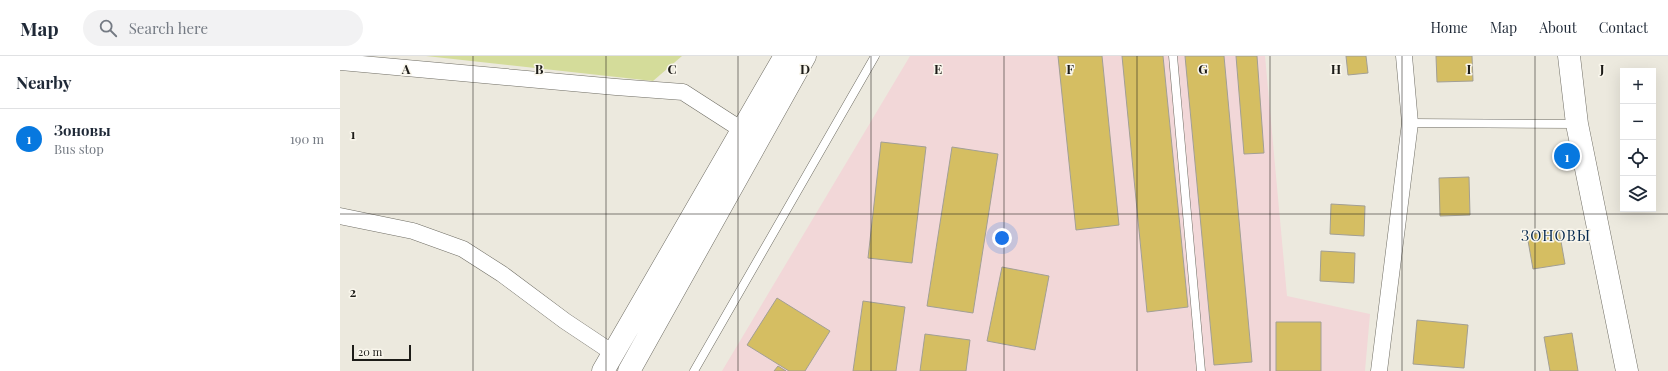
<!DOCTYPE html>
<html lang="en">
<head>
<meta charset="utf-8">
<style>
  body { margin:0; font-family:"Playfair Display",serif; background:#f2f2f3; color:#1f2937 }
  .controls { position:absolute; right:12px; top:12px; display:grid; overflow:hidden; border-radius:0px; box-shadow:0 4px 16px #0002 }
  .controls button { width:36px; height:36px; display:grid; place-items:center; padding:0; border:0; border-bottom:1px solid #e0e1e3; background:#fff; color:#1f2937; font:20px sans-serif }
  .scale { position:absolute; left:12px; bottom:10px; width:59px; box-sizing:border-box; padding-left:4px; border:2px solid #1d1c18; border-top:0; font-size:11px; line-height:14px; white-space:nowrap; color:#1d1c18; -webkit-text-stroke:3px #f9f6ec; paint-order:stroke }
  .you { position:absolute; left:662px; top:182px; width:14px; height:14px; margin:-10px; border:3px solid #fff; border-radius:50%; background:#1a73e8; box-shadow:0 0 0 6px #1a73e833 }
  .badge { display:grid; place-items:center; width:26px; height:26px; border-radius:50%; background:#0778df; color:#fff; font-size:13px; font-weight:700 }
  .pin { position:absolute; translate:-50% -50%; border:2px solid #fff; box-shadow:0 1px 4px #0006 }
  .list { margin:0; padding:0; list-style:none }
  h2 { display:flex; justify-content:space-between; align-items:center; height:52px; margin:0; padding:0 16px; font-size:17px }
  h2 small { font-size:13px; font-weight:400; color:#747a83 }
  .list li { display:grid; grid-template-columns:26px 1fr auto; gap:12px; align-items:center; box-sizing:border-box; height:60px; padding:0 16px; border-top:1px solid #e0e1e3 }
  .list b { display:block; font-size:15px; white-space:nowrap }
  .list p { margin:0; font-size:13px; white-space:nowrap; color:#747a83 }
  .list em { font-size:13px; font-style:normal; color:#747a83 }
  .icon { flex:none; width:22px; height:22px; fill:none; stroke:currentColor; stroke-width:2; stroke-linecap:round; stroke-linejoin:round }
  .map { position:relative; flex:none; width:1328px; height:315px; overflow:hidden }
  header { display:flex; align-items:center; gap:24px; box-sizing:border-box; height:56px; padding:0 20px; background:#fff; border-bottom:1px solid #e0e1e3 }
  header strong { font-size:19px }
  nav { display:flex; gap:22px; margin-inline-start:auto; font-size:14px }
  .search { width:280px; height:36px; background:#f2f2f3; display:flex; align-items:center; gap:10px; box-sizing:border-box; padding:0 14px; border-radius:22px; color:#747a83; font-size:15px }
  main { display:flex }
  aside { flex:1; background:#fff }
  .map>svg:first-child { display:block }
  .industrial { fill:#f2d7d8 }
  .green { fill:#d4dc9a }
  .building { fill:#d5be62; stroke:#a29f95 }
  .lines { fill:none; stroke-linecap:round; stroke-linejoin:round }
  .lane-casing { stroke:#6f6d64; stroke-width:9 }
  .street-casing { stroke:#6f6d64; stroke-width:17 }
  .secondary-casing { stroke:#6f6d64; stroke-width:23 }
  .highway-casing { stroke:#6f6d64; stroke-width:23 }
  .lane { stroke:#fff; stroke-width:8 }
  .street { stroke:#fff; stroke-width:16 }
  .secondary { stroke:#fff; stroke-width:22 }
  .highway { stroke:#fff; stroke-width:22 }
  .grid { fill:none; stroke:#1d1c18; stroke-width:1; stroke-opacity:0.55 }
  .labels { text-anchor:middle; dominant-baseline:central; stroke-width:3; stroke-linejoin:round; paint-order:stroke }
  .neighbourhood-label { font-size:15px; letter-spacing:1px; fill:#072a50; stroke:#f9f6ec }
  .grid-label { font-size:13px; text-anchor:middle; font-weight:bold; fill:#1d1c18; stroke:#f9f6ec; stroke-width:3; stroke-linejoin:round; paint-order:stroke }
</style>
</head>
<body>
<header>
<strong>Map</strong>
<div class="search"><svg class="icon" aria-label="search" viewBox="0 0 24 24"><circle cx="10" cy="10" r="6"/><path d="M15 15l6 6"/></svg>Search here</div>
<nav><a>Home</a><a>Map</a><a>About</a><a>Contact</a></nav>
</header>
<main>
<aside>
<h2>Nearby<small></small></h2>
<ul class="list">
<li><span class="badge">1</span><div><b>Зоновы</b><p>Bus stop</p></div><em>190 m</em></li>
</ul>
</aside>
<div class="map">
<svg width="1328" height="315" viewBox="0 0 1328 315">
  <rect width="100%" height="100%" fill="#ece9de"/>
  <path class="industrial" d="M 570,0 L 925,0 L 947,240 L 1030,258 L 1025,315 L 382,315 Z"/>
  <path class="green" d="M 86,0 L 342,0 L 313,25 Z"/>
  <path class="building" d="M 718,0 L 762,0 L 779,169 L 736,174 Z
    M 782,0 L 823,0 L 848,251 L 807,256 Z
    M 845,0 L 884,0 L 912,306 L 874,309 Z
    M 896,0 L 917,0 L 924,97 L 904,98 Z
    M 1006,0 L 1026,0 L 1028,17 L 1008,19 Z
    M 1096,0 L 1132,0 L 1133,25 L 1097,26 Z
    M 541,86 L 586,91 L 572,207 L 528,202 Z
    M 612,91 L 658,98 L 633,257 L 587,250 Z
    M 1129,121 L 1130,159 L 1100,160 L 1099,122 Z
    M 991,148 L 1025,150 L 1024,180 L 990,178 Z
    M 1219,174 L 1225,208 L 1193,213 L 1187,179 Z
    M 981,195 L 1015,197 L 1014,227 L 980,225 Z
    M 662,211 L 709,220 L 695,294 L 647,285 Z
    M 437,242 L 490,275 L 465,315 L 449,315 L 407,289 Z
    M 523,245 L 565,251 L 556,315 L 513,315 Z
    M 1077,264 L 1128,269 L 1124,312 L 1073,308 Z
    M 936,266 L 981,266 L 981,315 L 936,315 Z
    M 1232,277 L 1238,315 L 1210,315 L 1204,281 Z
    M 585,278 L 630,284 L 626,315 L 580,315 Z
    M 438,310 L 446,315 L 434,315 Z"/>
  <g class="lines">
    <g class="lane-casing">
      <path id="lane" d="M 833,0 L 861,315
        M 1070,67 L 1236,68
        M 354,315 L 535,0"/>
    </g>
    <g class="street-casing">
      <path id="street" d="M 0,6 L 276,31 L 343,36 L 402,74
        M 0,160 L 73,175 L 123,193 L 162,218 L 225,265 L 273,297
        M 1039,315 L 1070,67 L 1064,0"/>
    </g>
    <g class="secondary-casing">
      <path id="secondary" d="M 1229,0 L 1237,68 L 1287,315"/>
    </g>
    <g class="highway-casing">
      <path id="highway" d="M 263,315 L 445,0
        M 289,315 L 465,0"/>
    </g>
    <use href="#lane" class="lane"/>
    <use href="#street" class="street"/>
    <use href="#secondary" class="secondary"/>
    <use href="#highway" class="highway"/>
  </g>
  <path class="grid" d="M 133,0 L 133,315M 266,0 L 266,315M 398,0 L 398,315M 531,0 L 531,315M 664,0 L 664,315M 797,0 L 797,315M 930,0 L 930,315M 1062,0 L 1062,315M 1195,0 L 1195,315M 0,158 L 1328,158"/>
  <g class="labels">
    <g class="neighbourhood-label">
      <text x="1216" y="179">ЗОНОВЫ</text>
    </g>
  </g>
  <g class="grid-label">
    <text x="66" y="18">A</text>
    <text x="199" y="18">B</text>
    <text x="332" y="18">C</text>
    <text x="465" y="18">D</text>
    <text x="598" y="18">E</text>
    <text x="730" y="18">F</text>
    <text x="863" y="18">G</text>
    <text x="996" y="18">H</text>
    <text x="1129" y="18">I</text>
    <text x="1262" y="18">J</text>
    <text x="13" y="83">1</text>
    <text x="13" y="241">2</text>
  </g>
</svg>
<div class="controls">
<button>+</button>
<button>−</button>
<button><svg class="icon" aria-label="locate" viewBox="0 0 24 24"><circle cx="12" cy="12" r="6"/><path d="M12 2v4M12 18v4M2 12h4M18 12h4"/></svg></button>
<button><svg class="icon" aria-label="layers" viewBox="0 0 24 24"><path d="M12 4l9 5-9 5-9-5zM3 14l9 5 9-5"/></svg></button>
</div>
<div class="scale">20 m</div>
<div class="you"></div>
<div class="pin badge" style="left:1227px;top:100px">1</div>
</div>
</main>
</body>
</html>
